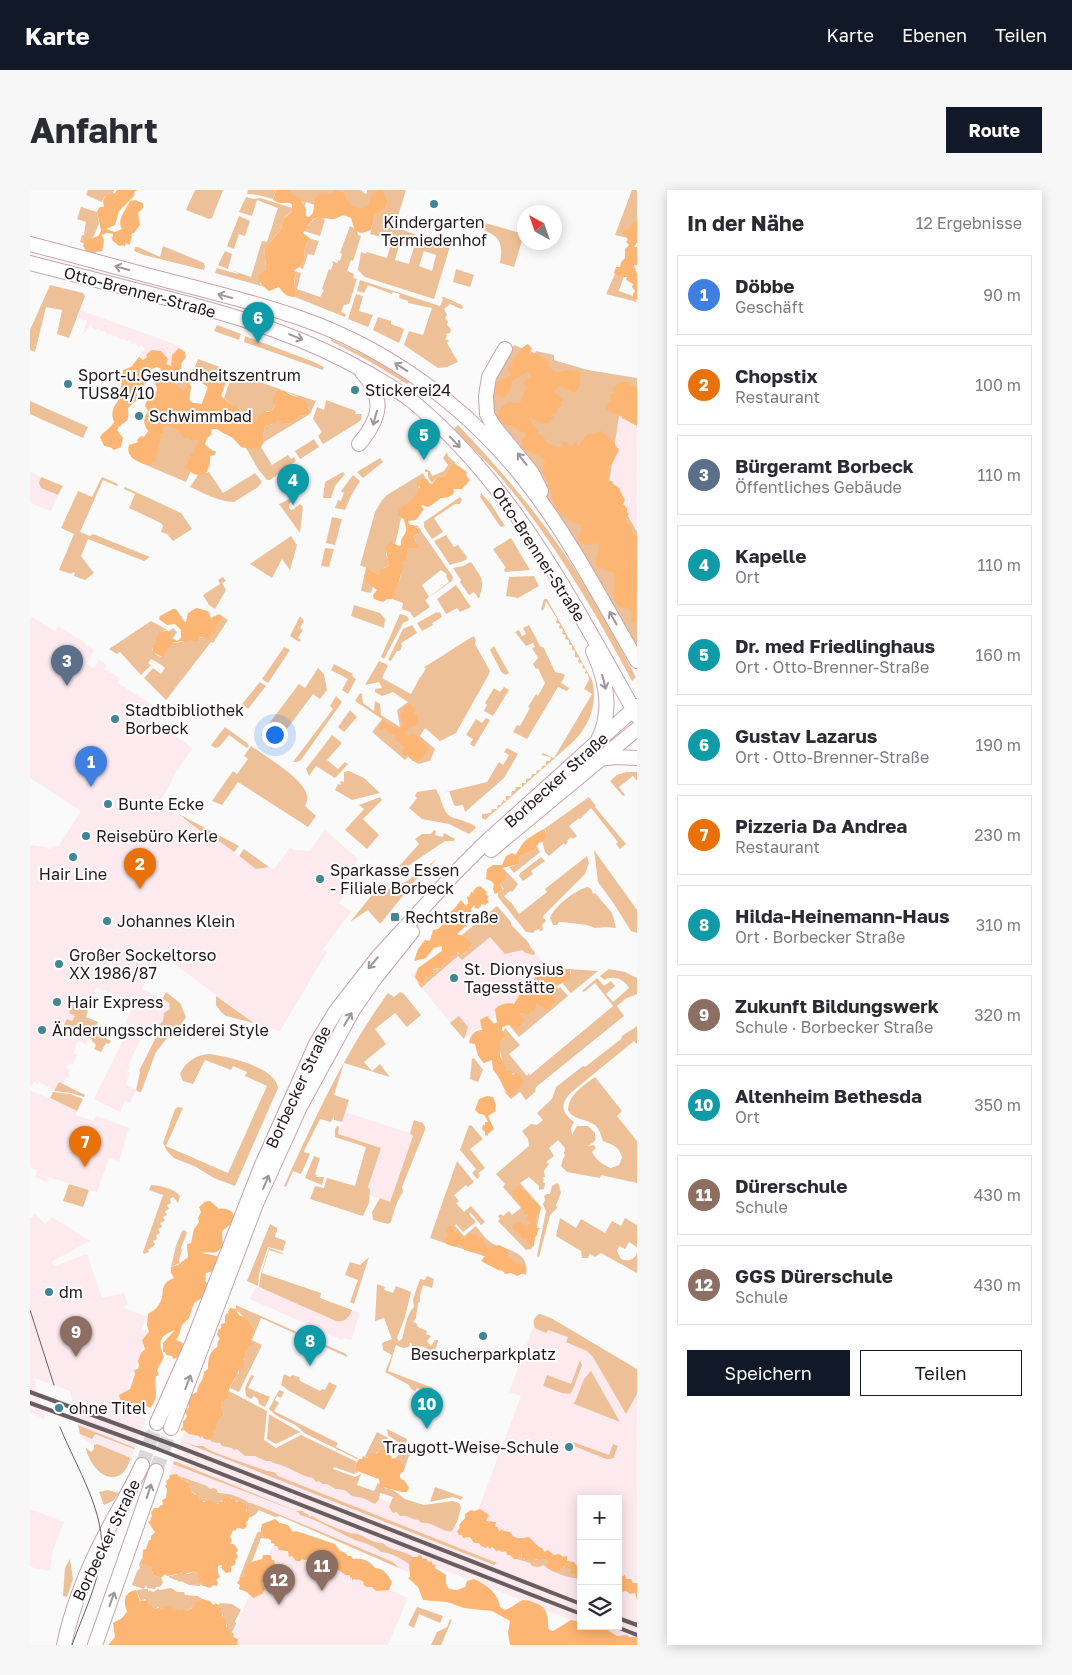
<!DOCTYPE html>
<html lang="de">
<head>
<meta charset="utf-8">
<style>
  body { margin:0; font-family:"Golos Text",sans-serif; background:#f7f7f7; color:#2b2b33 }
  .controls { position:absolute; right:15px; bottom:15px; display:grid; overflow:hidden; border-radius:0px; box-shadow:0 2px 12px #0003 }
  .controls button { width:45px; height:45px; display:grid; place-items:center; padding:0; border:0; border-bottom:1px solid #e1e1e2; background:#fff; color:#2b2b33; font:25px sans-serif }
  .compass { position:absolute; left:487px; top:15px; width:45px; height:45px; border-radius:50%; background:#fff; box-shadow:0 2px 12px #0003; rotate:320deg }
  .you { position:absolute; left:244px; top:544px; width:18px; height:18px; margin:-12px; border:4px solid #fff; border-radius:50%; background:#1a73e8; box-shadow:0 0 0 8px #1a73e833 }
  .badge { display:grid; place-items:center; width:32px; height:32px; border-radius:50%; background:#111827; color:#fff; font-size:16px; font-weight:700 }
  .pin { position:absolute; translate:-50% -41px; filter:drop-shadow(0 1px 2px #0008) }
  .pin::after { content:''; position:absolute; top:26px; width:18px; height:15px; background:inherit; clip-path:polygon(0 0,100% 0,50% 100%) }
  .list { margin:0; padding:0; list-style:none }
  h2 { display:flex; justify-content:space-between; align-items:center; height:65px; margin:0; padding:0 20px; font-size:21px }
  h2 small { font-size:16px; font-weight:400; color:#7c7c81 }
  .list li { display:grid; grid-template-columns:32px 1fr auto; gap:15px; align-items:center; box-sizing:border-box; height:80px; margin:0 10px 10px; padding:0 10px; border:1px solid #e1e1e2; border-radius:0px }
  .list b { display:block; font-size:19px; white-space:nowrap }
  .list p { margin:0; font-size:16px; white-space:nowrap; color:#7c7c81 }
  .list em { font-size:16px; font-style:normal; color:#7c7c81 }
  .actions { display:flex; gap:10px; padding:15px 20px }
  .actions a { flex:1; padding:11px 0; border:1px solid #111827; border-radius:0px; text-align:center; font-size:18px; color:#111827 }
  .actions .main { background:#111827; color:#fff }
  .icon { flex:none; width:28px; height:28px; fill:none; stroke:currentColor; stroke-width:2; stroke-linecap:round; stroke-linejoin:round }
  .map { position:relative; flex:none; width:607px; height:1455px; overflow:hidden; border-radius:0px }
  header { display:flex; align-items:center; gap:30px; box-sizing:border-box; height:70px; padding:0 25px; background:#111827; color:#fff }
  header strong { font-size:24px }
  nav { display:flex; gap:28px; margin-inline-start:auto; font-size:18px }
  .intro { display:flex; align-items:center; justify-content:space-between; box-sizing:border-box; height:120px; padding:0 30px }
  h1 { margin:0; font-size:35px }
  .button { padding:12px 22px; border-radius:0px; background:#111827; color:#fff; font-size:18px; font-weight:700 }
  main { display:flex; gap:30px; padding:0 30px }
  aside { flex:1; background:#fff; border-radius:0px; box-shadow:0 2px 12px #0003 }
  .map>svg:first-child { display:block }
  .built { fill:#fdeaee }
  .green { fill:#eec098; fill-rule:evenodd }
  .forest { fill:#fdb573; fill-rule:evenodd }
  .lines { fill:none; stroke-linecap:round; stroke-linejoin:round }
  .tertiary-tunnel { stroke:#dad8d8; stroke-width:14; stroke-dasharray:14 7; stroke-linecap:butt }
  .tertiary-casing { stroke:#c8a4ac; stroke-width:16 }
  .tertiary { stroke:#fff; stroke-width:14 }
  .tram { stroke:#685e61; stroke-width:1 }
  .rail { stroke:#685e61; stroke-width:4 }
  .oneway { stroke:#9c9698 }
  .poi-dot { fill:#418694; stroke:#fff; stroke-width:2 }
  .labels { text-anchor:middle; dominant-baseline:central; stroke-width:4; stroke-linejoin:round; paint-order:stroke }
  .poi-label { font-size:16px; fill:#24161a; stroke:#fff; text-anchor:start }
  .street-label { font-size:16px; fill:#24161a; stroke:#fff }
</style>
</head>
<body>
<header>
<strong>Karte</strong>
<nav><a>Karte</a><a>Ebenen</a><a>Teilen</a></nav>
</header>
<div class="intro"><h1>Anfahrt</h1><a class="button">Route</a></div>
<main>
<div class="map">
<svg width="607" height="1455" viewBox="0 0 607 1455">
  <rect width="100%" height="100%" fill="#fafafa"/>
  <path class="built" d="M 50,120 L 150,156 L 142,180 L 108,166 L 115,159 L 112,155 L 109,157 L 105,153 L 103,155 L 99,150 L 97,152 L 93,148 L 90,150 L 86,146 L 84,147 L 80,143 L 78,145 L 74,141 L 72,142 L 68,138 L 66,140 L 61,136 L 52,145 L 57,131 L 47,128 Z
    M 589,226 L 607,228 L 607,342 L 579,293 Z
    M 0,282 L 11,287 L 9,293 L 12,299 L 28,305 L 21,321 L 0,313 Z
    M 0,426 L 25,441 L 28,436 L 56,453 L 55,455 L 64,460 L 57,474 L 64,478 L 69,470 L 77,475 L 74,479 L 90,488 L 88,493 L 127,518 L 120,530 L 163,558 L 144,585 L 140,595 L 129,612 L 173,643 L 180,645 L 226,679 L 239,677 L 244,679 L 260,658 L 265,660 L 280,661 L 295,640 L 328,669 L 321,679 L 329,686 L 309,713 L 321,722 L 293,759 L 297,762 L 250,841 L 224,833 L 135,767 L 115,793 L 112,799 L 142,815 L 125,848 L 114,843 L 98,875 L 100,877 L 97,882 L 99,883 L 96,895 L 106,900 L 100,913 L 95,911 L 90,922 L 64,909 L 100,836 L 95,833 L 104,815 L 67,797 L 58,815 L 45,810 L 39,823 L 45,826 L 42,832 L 35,835 L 60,848 L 56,855 L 48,851 L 43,863 L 47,866 L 43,875 L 38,873 L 36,878 L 40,880 L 38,885 L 40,886 L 39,888 L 37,887 L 33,894 L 29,892 L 24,900 L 9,892 L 8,894 L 4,892 L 0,899 L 0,655 L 16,657 L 20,660 L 24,655 L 28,657 L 51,621 L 0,588 Z
    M 467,716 L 517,777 L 468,830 L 464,826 L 434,849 L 381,785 Z
    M 0,900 L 47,921 L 46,925 L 64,931 L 66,926 L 99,938 L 89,971 L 79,968 L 67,1002 L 19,987 L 17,992 L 5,987 L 7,980 L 0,977 Z
    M 315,922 L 380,943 L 383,946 L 360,1012 L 339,1005 L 338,997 L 351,958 L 308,944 Z
    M 5,1024 L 15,1034 L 22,1027 L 60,1051 L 21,1072 L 24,1076 L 57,1064 L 72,1108 L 94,1103 L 98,1115 L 92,1117 L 117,1127 L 112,1139 L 119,1142 L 90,1218 L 116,1229 L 100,1271 L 64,1256 L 52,1249 L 40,1201 L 4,1188 L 15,1228 L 12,1230 L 10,1227 L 0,1223 L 0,1028 Z
    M 226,1096 L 306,1131 L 311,1132 L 318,1129 L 322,1120 L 330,1123 L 321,1150 L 313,1148 L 312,1150 L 220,1109 Z
    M 505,1132 L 532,1141 L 607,1185 L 607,1455 L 556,1436 L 588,1436 L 588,1309 L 551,1309 L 551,1434 L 387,1369 L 380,1383 L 226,1316 L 139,1283 L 155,1241 L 181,1248 L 440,1341 L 491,1206 L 479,1202 Z
    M 0,1319 L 34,1332 L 22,1363 L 20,1381 L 0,1377 Z
    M 246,1349 L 378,1408 L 358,1455 L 199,1455 L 216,1413 Z"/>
  <path class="green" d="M 58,0 L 84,0 L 83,4 L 74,7 L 72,12 L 56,5 Z
    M 165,0 L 193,0 L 182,28 L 179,29 L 156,20 Z
    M 218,0 L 246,0 L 243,9 L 228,5 L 217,4 Z
    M 255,0 L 331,0 L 335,4 L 337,3 L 337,0 L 376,0 L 365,36 C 375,41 385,44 395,48 L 397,47 L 415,54 L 421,53 L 404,109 L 335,87 L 328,80 L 331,62 L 336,64 L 337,62 L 357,68 L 362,50 L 340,44 L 345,26 L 356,18 L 358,12 L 353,4 L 340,33 L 276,12 L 274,17 L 273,12 L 253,5 ZM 370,53 L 384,57 L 379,74 L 365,70 ZM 394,61 L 406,65 L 402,81 L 389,76 Z
    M 602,0 L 607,0 L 607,50 L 585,45 Z
    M 216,7 L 224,9 L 230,8 L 262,18 L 262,21 C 260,24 255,26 253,29 C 251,33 253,37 250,41 C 246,45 237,55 235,59 C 234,62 236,75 236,79 L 232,82 L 230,94 L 235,97 L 185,83 L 187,78 L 208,84 L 208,83 L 188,75 L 195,61 L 202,64 L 198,79 L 221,87 L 232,51 L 237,52 L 248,18 L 227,10 L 222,26 L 209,22 Z
    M 51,17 L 67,22 L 69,33 L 64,46 L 55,54 L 50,52 L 52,45 L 54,45 L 56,32 L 47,29 Z
    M 209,26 L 220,31 L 215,46 L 209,44 L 204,59 L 197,56 Z
    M 288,27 L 295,30 L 290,46 L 274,41 L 284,29 Z
    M 448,31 L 494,44 L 484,77 L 470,73 C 474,49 468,46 447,37 Z
    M 320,36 L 327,40 L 328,45 L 331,46 L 323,71 L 321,70 L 317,81 L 324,84 L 323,88 L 327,89 L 319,114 L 314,115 L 311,122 L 316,124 L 315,127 L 265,107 L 266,105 L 264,96 L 266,83 L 264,81 L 271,83 L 267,99 L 290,107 L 294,100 L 292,99 L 299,79 L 301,80 L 303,74 L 302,71 L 307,73 L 308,70 L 310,71 L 312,64 L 310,63 Z
    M 281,49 L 289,51 L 284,65 L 278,64 L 273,79 L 269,77 L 275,70 C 273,63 275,53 281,49 Z
    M 133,56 L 174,73 L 175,77 L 174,80 L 114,65 L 104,61 L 105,57 L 108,57 L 130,67 Z
    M 426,79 L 444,85 L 440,97 L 423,92 Z
    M 585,84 L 588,87 L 594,86 L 589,101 L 603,106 L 607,112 L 576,104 Z
    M 330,90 L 410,116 L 413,110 L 412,107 L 414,107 L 432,115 L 433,118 L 431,119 L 420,114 L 414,119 L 417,125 L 415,128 L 418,131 L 417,135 L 421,139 L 420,143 L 416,144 L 417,146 L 415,149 L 419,151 L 417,153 L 428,172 L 417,177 L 408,178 L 374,155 L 379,141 L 393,145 L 402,118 L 378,113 L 378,111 L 369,108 L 370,104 L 363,102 L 362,104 L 338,95 L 334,103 L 327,101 Z
    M 20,95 L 53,103 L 55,106 L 39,148 L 27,144 L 32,120 L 16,117 L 5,162 L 0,160 L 0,140 Z
    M 326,104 L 333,106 L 329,121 L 343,125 L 338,137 L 318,129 Z
    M 348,127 L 361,131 L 361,134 L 374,139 L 369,153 L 343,140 Z
    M 187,135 L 211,144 L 209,150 L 184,141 Z
    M 215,146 L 284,172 L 294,177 L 293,180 L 214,152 Z
    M 301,149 L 341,168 L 380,192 L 377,194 L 337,170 L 301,151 Z
    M 484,155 L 505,163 L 506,161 L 524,165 L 524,170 L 527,171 L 558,180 L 607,188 L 607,228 L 589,226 L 579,293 L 607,342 L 607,471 L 468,251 L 457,193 Z
    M 168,169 L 201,181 L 194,198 C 190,191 173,180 164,179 Z
    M 138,178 L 183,193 L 181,237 L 156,292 L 109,272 L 113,263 L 131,194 ZM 163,191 L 171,192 L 178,197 L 172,214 L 163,213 L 159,210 L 161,196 L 159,194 Z
    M 203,182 L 255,201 L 249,200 L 245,215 L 241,222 L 237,221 L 228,229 L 218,226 L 216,228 L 210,219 L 202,215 L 194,208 Z
    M 255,201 L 286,211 L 280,224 L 234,252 L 233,246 L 235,236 L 243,234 L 247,230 L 253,234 L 263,233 L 269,226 L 276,225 L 279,218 L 268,207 Z
    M 296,210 L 326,221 L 325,224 L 332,224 L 331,230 L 327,233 L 293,254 L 288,246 L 292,242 L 283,229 L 287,217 L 294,220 Z
    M 0,211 L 58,237 L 53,248 L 0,224 Z
    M 428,235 C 471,280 510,326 544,378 C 567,413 586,450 606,487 L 602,491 C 564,420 521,346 467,283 C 453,268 438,254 424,239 Z
    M 284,249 L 289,257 L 270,269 L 265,261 Z
    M 220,257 L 231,257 L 242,275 L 258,265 L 261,269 L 264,267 L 266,271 L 240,290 L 237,290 L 228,279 L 216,258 Z
    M 417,262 L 418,266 L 426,273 L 421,275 L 415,286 L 407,287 L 402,293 L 398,287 L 398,282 L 395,282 L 395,279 L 400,281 L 402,286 L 414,281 L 418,275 L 413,268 Z
    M 350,268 L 353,272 L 333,288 L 327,282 Z
    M 179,282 L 193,303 L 225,283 L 232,292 L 228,297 L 204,312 C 189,312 174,303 160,297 L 168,285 Z
    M 313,282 L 315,284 L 305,296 L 301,308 L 293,308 L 295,292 Z
    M 393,283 L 396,289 L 394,288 L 389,296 L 388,304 L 375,316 L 368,327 L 371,328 L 366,351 L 365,354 L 361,353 C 351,367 359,363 359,376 L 353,378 L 348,384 L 341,380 L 338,380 L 343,396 L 341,403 L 331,401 L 336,377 L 330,376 L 345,322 L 352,310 L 357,305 Z
    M 323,285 L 330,291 L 321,306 L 315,320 L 305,318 L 308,310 L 311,311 L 314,303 L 311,301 Z
    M 11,287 L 33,296 L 28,305 L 11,298 L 9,293 Z
    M 72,287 L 88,294 L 87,296 L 73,290 L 50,342 L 60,346 L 63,344 L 120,367 L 114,371 L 58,349 L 51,366 L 64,383 L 55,390 L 44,386 L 45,383 L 43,382 L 41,384 L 29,380 L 44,344 L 31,338 L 48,301 L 62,307 Z
    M 95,297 L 151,323 L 162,339 L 143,351 L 137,344 L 131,342 L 133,336 L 131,333 L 99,318 L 105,304 L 94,299 Z
    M 451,303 L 461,314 L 475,336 L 471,337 L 470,336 L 450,307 Z
    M 264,307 L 265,308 L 259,314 L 259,318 L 261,320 L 264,319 L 270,314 L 273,317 L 270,343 L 249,314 Z
    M 430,307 L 432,309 L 430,314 L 425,314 L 404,328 L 413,342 L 402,349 L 394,337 L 394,332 Z
    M 302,327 L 312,329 L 305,355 L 296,353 Z
    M 387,335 L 423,387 L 422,391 L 395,410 L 400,417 L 384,428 L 380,422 L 372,419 L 373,413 L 362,409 L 365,405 L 365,401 L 370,389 L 372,372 L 376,369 L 378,358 L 386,351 L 384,347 L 388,344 L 388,338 L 385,337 ZM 411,380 L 417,384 L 416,386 L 419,392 L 399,407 L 392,395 Z
    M 416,345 L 424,357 L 428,355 L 437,367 L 436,370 L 420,375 L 404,351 Z
    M 261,346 L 267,355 L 260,380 L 252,369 L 242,388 L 220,374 Z
    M 481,348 L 500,380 L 475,382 L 474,379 L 476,378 L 463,359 Z
    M 295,358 L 304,359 L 299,377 L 291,376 Z
    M 441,372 C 452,389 455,388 449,409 L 444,402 L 439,405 L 430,392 L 431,390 L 423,378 L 433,376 Z
    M 504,386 L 509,396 L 488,408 L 476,406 L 479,387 Z
    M 193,387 L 196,391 L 192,393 L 196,400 L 185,419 L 179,415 L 173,405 L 190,394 L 188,390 Z
    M 426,395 L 441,417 L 430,422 L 427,418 L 416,424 L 407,409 Z
    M 514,409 L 517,409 L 562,490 C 568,513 560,534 544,551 L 455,630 L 452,628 L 452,624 L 461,623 L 462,619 L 467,619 L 468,615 L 471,615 L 473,610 L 476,611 L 476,606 L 481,606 L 482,601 L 485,601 L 486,597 L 492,597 L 492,593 L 496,593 L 496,589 L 501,588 L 502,584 L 506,584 L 507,580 L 511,580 L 512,576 L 516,575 L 516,571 L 520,571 L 521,567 L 511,565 L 513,563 L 524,568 L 562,504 L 554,499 L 559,490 L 558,484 L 555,483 L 556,479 L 552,478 L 553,474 L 548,472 L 549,468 L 545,467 L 545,461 L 542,460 L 542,455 L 539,455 L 539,450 L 535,449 L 536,445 L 532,444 L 533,439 L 529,438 L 530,434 L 526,433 L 527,429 L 516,411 L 514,419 L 512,421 L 511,419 Z
    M 324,415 L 350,423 L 355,429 L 354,438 L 321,426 Z
    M 407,422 L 408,423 L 410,422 L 412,427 L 402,433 L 403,435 L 392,441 L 387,433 Z
    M 370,424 L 377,426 L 379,430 L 373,433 L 354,469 L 351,467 Z
    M 192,426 L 198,430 L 183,453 L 181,452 L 136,510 L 114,488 L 123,478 L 131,484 L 135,478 C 131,474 126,472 121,469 L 118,473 L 121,475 L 111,485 L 90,462 L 87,464 L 79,459 L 121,431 L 139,441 L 143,438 L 147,442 L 143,448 L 147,451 L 141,448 L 139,442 L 135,440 L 131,442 L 126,454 L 123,454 L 122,460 L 128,466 L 132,467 L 141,453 C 154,453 166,446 178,448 L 186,436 L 193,429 Z
    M 270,426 L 274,431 L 270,438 L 273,440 L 268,448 L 271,450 L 269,452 L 260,446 Z
    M 382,435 L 387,443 L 371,453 L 372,456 L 370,461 L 367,461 L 361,471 L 358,470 L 373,439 Z
    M 499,435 L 510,456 L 514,458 L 525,482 L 534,484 L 535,486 L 531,493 L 539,498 L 537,501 L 528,497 L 497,549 L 483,542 L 487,535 L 490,536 L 500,518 L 498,517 L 506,504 L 508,506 L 515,493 L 508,478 L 506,479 L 503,474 L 508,468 L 502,458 L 505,457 L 503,453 L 496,456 L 485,442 L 489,440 L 492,446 L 496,444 L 493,438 Z
    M 444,446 L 446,451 L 445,454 L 460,481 L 459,484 L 426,543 L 410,551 L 395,538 L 390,546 L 405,559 L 400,571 L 388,574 L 378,567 L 375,570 L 342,542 L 352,529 L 325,511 L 330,503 L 332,504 L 333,513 L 344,521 L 345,511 L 350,514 L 351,525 L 370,537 L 367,520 L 378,512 L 363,502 L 352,506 L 345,502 L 345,499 L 352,498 L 349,492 L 335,495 L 349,471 L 358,475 L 352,488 L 381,504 L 390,487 L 391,487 L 396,478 L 394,477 C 412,467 426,456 444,446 Z
    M 464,456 L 479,483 L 476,485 L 472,483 L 460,460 Z
    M 254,457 L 260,460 L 238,493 L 232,489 Z
    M 304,474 L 323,484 L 322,486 L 326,489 L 318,504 L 312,500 L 318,489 L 301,480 Z
    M 288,478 L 294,484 L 297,500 L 290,509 L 283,504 L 242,559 L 239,557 L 242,552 L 231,544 L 269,494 L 275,498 Z
    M 230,492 L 236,496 L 218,519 L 212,514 Z
    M 474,497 L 479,500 L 463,526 L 454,521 L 457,515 L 455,513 L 464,498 L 470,502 Z
    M 306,506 L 312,512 L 271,570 L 267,572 L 263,572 L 303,519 L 300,516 Z
    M 320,520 L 327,527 L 314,542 L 308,537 Z
    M 456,528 L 460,530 L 444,557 L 440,554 L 443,549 L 436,545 L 446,529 L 452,533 Z
    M 195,537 L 217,553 L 219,556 L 217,558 L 199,545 L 189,557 L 185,558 L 181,555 Z
    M 302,545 L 312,553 L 297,570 L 308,579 L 315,572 L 318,574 L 305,588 L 286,576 L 279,586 L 276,579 Z
    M 221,556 C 235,566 273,588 277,605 C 278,609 277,612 275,616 L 286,626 L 278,637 L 208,592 L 192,615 L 182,611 L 203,581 L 207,584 L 218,569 L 214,566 Z
    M 477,558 L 488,564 L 474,588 L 435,622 L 433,615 L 426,616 L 424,615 L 419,601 L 409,604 C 418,636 422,623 445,636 L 445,639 L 439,644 L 419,634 L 392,629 L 379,618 L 387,608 L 385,606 L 387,602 L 406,599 L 408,604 L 420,601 L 457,592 L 469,572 L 473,575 L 479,565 L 474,562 Z
    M 319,581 L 334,588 L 350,603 L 322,610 L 305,600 L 308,594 L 311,595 L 310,591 L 314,592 L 314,582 Z
    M 596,582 L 607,582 L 607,591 L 603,586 L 589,597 L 595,605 L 593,606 L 580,591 L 587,585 Z
    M 350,607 L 352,610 L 333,629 L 349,645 L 337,659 L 315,640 L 334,619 L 329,615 Z
    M 559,607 L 566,616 L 565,617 L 596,654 L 590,659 L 586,654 L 588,652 L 561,618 L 550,629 L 549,628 L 539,636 L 547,646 L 543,649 L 541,647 L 537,651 L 538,652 L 535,655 L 534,653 L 519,666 L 515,662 L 512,651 L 515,650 L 516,641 L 514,639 Z
    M 147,623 L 209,656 L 204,662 L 180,645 L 173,643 Z
    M 404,640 L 406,641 L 405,645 L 413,647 L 414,643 L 425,649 L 424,651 L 415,651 L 366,684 L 358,685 L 353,683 L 358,677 L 364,682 L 389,654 L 385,649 L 392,644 L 401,644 Z
    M 507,656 L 510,662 L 484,683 L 479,677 L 489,674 L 490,666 L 504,660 Z
    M 214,659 L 239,677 L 226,679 L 209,666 Z
    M 564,660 L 607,720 L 607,743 L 601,741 L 584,714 L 568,692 Z
    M 557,666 L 559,673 L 555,684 L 514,725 L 513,727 L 516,731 L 512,735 L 513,740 L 510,741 L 509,739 L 504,741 L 504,743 L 496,742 L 468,707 L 468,703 L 474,699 L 470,694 L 476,689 L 476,682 L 472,678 L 473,678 L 488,694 L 482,702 L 480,701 L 474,706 L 480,712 L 481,712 L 489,724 L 517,702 L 515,699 Z
    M 511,667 L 515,671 L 501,681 L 503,684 L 493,691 L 489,686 L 490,683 Z
    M 407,669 L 385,691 L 350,734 L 338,720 L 320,732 L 342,705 L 338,702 L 344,694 L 347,696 L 345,699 L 350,703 L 377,691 Z
    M 558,697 L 561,699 L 563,704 L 565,703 L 582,723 L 586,738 L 575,737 L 565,738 L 557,735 L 532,732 L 529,732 L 527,735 L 523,735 L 520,728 C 523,717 548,698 558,697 Z
    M 467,716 L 481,732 L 481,735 C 487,741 492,746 497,751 C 501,756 500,759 505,762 L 504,765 L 496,763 L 492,760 L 475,764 L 460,747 L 432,770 L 428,766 L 391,798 L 387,792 L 390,794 L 393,793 C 397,782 401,780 412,778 L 414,771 L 416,772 C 424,763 421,763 434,764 L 437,761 L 440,753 L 436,747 L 431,746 Z
    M 540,779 L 568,781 L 541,803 L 533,794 L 541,783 Z
    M 579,779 L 595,782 L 607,788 L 607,804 L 595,809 L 587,816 L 594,826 L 506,897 L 505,902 L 496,910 L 490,902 L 481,909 L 473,900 L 481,905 C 488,899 491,895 491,886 C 487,884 480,883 475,881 L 470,861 L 470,852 L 476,846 L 473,842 L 475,838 L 490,855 L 479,864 L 497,886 L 499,883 L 500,885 L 583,816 L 565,793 L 554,802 L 552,801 L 567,788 L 574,796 L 581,791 L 585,796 L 576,804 L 583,812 L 599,798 C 594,789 583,785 574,790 L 570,786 Z
    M 530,797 L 538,806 L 489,847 L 479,835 L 484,838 L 491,827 L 490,824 C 500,821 500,823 507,814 L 519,818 L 521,813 L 524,812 L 523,806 L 526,805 L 526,802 Z
    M 136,802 L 150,813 L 156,827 L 146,842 L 138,847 L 126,862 L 111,902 L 109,902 L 106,900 L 110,882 L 109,881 L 130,839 L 129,835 L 133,831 L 134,823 L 140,819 L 139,813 L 132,809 Z
    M 370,802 L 374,804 L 391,825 L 377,837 L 365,823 L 345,839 L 356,854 L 334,872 L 342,881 L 350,874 L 360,887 L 314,873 L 304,905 L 319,910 L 312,932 L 304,930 L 304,926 L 301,932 L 290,929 L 274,961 L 274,962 L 280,964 L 271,984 L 263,981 L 256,997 L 254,996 C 285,928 314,863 358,803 L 364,807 Z
    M 186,806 L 224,833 L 196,826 L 191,822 L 186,815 Z
    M 43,814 L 58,821 L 56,827 L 68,832 L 64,842 L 81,851 L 79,854 L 76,853 L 71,862 L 64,859 L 66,855 L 62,851 L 62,849 L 34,835 L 37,829 L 42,831 L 45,826 L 39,823 Z
    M 429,826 L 438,837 L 434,849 L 420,833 Z
    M 607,836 L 607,854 L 604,851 L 544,900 C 531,911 529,921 544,932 L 541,938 L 542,945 L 547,936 L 558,936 L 565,943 L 565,951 L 558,956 L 564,955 L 566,958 L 562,962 C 566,970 573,975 581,978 L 589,975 L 592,967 C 589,956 583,955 573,951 C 571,946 570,940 566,936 C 557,928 544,931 538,920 C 539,904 553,896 565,887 L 592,921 L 587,926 L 607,951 L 607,993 L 571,985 L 570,988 L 537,982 L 531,976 L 533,969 L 535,966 L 534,963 L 535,958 L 528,950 L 519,958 L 524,966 L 516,972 L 519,974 L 514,981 L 515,987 L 512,988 L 514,989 L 513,992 L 515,993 L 514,999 L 509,1000 L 509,996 L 499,987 L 490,993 L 511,1017 L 503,1056 L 501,1059 L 496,1060 L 468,1031 L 470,1029 L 468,1026 L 471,1024 L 473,1026 L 479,1021 L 482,1025 L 491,1018 L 473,997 L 475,994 L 466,984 L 499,956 L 498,949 L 492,941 L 501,934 L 507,935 L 513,930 L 507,923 L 522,909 L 526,897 L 553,876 L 555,877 L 591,849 L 592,846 C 597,842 602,840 607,836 Z
    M 179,864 C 196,866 246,877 248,898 L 205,996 L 184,988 L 166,977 L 144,968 L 137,961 L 133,953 L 145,919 L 148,917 L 153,918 L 136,956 L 198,983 L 237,896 L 215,886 L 217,882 L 203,876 L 201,880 L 175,870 L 163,894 L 153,891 L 150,884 C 155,872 166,865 179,864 Z
    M 444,868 L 453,880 L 448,892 L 440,889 L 442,869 Z
    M 29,892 L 55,905 L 54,907 L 41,903 L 24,901 Z
    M 23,902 L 40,904 L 53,909 L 47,921 L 20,908 Z
    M 384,930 L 393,933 L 395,937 L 395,940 L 372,997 L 373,1002 C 368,1007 363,1024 361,1032 L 358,1034 L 343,1030 L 342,1022 L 350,1008 L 360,1012 L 383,946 L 380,943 Z
    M 439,935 L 442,936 L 453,949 L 440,959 L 455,978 L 448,983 L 450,986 L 447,989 L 442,983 L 446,979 L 430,960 Z
    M 307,936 L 309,937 L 308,944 L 351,958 L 338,997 L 340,1000 L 339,1013 L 333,1026 L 280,1009 L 285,996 L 294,998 L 297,988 L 325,996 L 336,957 L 305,947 L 305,939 Z
    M 284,966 L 290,968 L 285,984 L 287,985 L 286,987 L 294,987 L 292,995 L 275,988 Z
    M 427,971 L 444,992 L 438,997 L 436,995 L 424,1005 L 429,1011 L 426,1013 L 434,1022 L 441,1016 L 455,1032 L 451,1035 L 440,1022 L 439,1024 L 446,1032 L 433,1042 L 426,1034 L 425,1036 L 434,1046 L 446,1036 C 450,1041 454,1047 459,1051 C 472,1062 501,1058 496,1085 L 481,1080 L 471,1072 L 400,1048 Z
    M 527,993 L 529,995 L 531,1003 L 526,1015 L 527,1018 L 520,1025 L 509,1067 L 507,1066 L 516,1021 L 513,1014 L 515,1010 L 514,1006 L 517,1004 L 520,1004 L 522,996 Z
    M 39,994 L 59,1000 L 53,1017 L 33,1011 Z
    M 121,995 C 130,995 145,999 150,1006 L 148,1013 L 143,1007 L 140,1009 L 141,1013 L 137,1015 L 139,1019 L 135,1021 L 137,1025 L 133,1027 L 135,1031 L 130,1033 L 132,1037 L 128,1039 L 130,1043 L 126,1045 L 127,1049 L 123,1051 L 125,1055 L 118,1060 L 119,1062 L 114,1064 L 113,1062 L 133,1005 L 119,1000 Z
    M 530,1028 L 546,1038 L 551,1029 L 575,1043 L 582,1031 L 591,1036 L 595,1028 L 607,1035 L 607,1057 L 599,1052 L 595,1059 L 589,1056 L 587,1061 L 591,1069 C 598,1072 604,1070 607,1063 L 607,1083 L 571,1063 L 565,1067 L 560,1064 L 558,1068 L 552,1068 L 551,1061 L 526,1046 Z
    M 240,1034 L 247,1038 L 247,1042 L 246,1042 L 245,1047 L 256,1051 L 253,1061 L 238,1057 L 229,1084 L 228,1096 L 217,1091 Z
    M 154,1040 L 157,1042 C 156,1047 153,1052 151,1058 L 152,1060 L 149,1070 L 150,1073 L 141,1077 L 146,1056 L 152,1041 Z
    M 239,1058 L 253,1063 L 252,1064 L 239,1060 L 232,1083 L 291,1103 L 290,1108 L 322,1120 C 319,1128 315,1133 306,1131 L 229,1097 L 231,1084 Z
    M 339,1067 L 324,1114 L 320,1112 L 328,1090 L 315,1085 L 320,1072 L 330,1075 Z
    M 397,1086 L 404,1089 L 402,1098 L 393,1095 L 390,1105 L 390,1112 L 388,1113 L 386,1128 L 383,1132 L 386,1133 L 388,1137 L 397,1141 L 396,1144 L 401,1146 L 397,1151 L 401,1156 L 405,1150 L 408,1150 L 406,1158 L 401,1161 L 392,1156 L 387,1159 L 383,1158 L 381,1153 L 380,1153 L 379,1157 L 373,1158 L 366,1155 L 358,1181 L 403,1198 L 400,1203 L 393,1205 L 389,1203 L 390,1199 L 387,1198 L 385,1201 L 381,1199 L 379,1195 L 355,1182 L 362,1165 L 353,1160 L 352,1153 L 362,1149 L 354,1128 L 345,1131 L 347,1094 L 355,1097 L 354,1100 L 363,1103 L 366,1096 L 381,1102 L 375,1127 L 367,1148 L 369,1151 L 372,1149 C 375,1140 376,1124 384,1117 L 383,1109 L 390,1089 L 395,1090 Z
    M 206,1115 L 316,1164 L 317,1167 L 231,1128 L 222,1150 L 232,1155 L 209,1202 L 200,1198 C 202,1193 206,1189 206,1184 L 209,1183 L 209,1180 L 211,1180 L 214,1166 L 216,1165 L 215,1162 L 217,1157 L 223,1154 L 221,1150 L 225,1139 L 206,1119 Z
    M 510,1124 L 521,1128 L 607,1179 L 607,1204 L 596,1224 L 563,1167 L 557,1161 L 536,1152 L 538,1147 L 518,1140 L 516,1143 L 505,1138 C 502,1132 504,1126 510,1124 Z
    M 550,1170 L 552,1175 L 543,1199 L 540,1204 L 532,1203 L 513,1196 L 517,1185 L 541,1194 Z
    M 561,1181 L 590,1232 L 542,1213 L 545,1212 L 554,1189 Z
    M 254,1184 L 260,1187 L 262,1185 L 269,1187 L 270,1191 L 290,1201 L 292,1199 L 295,1200 L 299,1192 L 307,1196 L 294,1220 L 256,1199 L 256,1198 L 251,1195 Z
    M 221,1185 L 224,1186 L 218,1198 L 240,1207 L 235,1217 L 229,1214 L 228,1209 L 224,1206 L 221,1209 L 216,1206 L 215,1198 Z
    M 249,1200 L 254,1202 L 251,1208 L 247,1206 L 245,1210 L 249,1213 L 244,1221 L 308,1253 L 306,1257 L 328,1268 L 327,1269 L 274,1243 C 265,1231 248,1230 239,1219 Z
    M 199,1201 L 237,1221 L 234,1250 L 246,1258 L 271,1245 L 327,1272 L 325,1275 L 328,1282 L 324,1284 L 304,1277 L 303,1279 L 325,1287 L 331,1284 L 327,1295 L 344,1301 L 348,1293 L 357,1299 L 363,1300 L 375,1309 L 394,1315 L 423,1311 L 429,1313 L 431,1318 L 427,1332 L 422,1341 C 412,1343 403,1331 391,1333 L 389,1330 C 381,1330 379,1325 370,1326 L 367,1322 L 363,1323 L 359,1317 L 363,1307 L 350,1303 L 349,1310 L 345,1314 L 333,1308 L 322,1306 L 315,1300 L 306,1299 L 297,1294 L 292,1294 L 289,1291 L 286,1292 L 283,1288 C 271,1287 256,1274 243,1273 L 241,1271 L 236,1271 L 225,1266 L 215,1266 L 207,1259 L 204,1260 L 202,1258 L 192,1256 L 190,1253 L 182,1252 L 179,1249 L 181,1249 L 182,1242 L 185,1238 C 185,1231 189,1230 193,1226 L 194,1221 L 191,1217 L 191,1212 L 197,1207 L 197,1202 Z
    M 239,1224 L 242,1226 L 270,1242 L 246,1254 L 237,1249 Z
    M 48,1235 L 105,1258 L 104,1259 L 65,1244 L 62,1249 L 50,1244 Z
    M 357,1239 L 377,1249 L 376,1255 L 382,1257 L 374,1280 L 371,1274 L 372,1271 L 365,1268 L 372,1262 L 374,1257 L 358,1245 Z
    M 347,1242 L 358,1248 L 354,1255 L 355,1260 L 347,1262 L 346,1264 L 341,1264 L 336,1268 L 335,1266 Z
    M 151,1251 L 166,1256 L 173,1256 L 183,1262 L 237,1281 L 244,1282 L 248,1286 L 467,1373 L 464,1375 Z
    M 540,1251 L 579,1265 L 583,1254 L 588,1256 L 584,1266 L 585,1267 L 581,1269 L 576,1269 L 539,1254 Z
    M 67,1254 L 101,1268 C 98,1274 96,1282 90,1285 C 73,1294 58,1271 56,1258 L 61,1262 L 64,1259 L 64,1255 Z
    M 144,1271 L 266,1321 L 273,1321 L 274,1323 L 278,1324 L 279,1327 L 282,1326 C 293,1333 308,1339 320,1343 C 322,1344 325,1343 328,1344 C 335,1347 345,1354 353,1353 C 361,1362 376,1360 384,1368 L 379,1374 C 372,1369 360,1362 351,1362 C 343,1354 332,1353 323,1349 C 308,1342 286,1329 270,1325 L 268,1322 L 143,1274 Z
    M 149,1286 L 177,1296 L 180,1299 L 184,1298 L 187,1300 L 188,1303 C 199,1303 211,1307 219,1313 L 221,1313 L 229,1316 L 363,1372 L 369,1378 L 250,1326 L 245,1327 L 229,1320 L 225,1325 L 219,1328 L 215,1316 L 199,1307 L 193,1309 L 189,1314 L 179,1311 L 168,1311 L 166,1304 L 161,1302 L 161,1300 L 157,1291 L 149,1289 Z
    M 405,1297 L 433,1307 L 431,1310 L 423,1307 L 400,1312 Z
    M 78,1300 L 89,1303 L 83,1311 L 74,1315 L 69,1302 Z
    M 230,1341 L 230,1343 L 234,1344 L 238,1349 L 231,1348 L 217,1385 L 214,1388 L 211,1387 L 208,1391 L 227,1343 Z
    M 489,1364 L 491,1364 L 492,1368 L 509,1370 L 516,1369 C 521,1379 521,1384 534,1376 L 538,1377 L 545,1384 L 545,1388 C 539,1388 518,1381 514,1375 L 508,1377 L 502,1376 L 500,1373 L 487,1369 Z
    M 112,1368 L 113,1373 L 121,1375 L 123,1385 L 131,1388 L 133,1392 L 131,1396 L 128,1397 L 126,1397 L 125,1399 L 117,1398 L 116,1395 L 114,1399 L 118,1399 L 118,1402 L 120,1400 L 123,1402 L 128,1399 L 130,1400 L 141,1398 L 147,1402 L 154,1402 L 155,1405 L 168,1406 L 175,1411 C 164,1412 155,1430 142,1417 L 131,1419 L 128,1417 L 125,1419 L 115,1409 L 111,1411 L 106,1400 L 114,1399 L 102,1395 L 107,1381 L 110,1378 L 109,1374 Z
    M 40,1369 L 43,1389 L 37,1407 L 33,1406 L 33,1404 L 35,1378 Z
    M 162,1381 L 168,1383 L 171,1393 L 170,1396 L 159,1395 L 151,1391 L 149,1392 L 147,1390 L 145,1390 L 139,1387 L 139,1386 L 150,1384 L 151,1382 L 158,1384 L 162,1382 Z
    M 190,1413 L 202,1414 L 211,1420 L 205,1431 L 206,1434 L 202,1442 L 204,1444 L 200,1444 L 192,1424 L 189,1423 L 188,1417 Z
    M 387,1417 L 413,1426 L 410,1433 L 389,1424 L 384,1438 L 378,1435 Z
    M 420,1429 L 422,1430 L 411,1455 L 401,1455 L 407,1442 L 417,1437 Z"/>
  <path class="forest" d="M 87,0 L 109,0 L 105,1 L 104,6 L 89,21 L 85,35 L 76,39 L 85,42 L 92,39 C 86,30 96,20 100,11 L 105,10 L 113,13 L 113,18 L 108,23 L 110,35 L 104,43 L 102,43 L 100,55 L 95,53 L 95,57 L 93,55 L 89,56 L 83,51 L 81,47 L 83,47 L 83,44 L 76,43 L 72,45 L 74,51 L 72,61 L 66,62 L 65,64 L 57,62 L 53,56 L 56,50 L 68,46 L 71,41 L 67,21 L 70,17 L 74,17 C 71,7 76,5 85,3 Z
    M 246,0 L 260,0 L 262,5 L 269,7 L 276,19 L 276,26 L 279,27 L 283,23 L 285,8 L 292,3 L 299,4 L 306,0 L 314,3 C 317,12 323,19 333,18 L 334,16 L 338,15 L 340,11 L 340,7 L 348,0 L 353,1 L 358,12 L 356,18 L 345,26 L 341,40 L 332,43 L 325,41 L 321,28 C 310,23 312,27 304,29 C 300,29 295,28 291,29 L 288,27 L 283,29 L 273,43 L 281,49 C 275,53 273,63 275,70 L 270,76 L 264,81 L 266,83 L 264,92 L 266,105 L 265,107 C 256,107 253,103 249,97 L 239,101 C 233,96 228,93 229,84 L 236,79 C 236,75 234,62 235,59 C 237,55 246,45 250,41 C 253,37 251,33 253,29 C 256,26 260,24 262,21 L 262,15 L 260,13 L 249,13 L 243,10 Z
    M 607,30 L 607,53 L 604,57 L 607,57 L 607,75 L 604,75 L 607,84 L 607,110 L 603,108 L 603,104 L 605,101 L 602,97 L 603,94 L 596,90 L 597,87 L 588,87 L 584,83 L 586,77 L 590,77 L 591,72 L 595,68 L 595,59 L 599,55 L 596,52 L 598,50 L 596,46 L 593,45 L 592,41 L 599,39 L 604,31 Z
    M 498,154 L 502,159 L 498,165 L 504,163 L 519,172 L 519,177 L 525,182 C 537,182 538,177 550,183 C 551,191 552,199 543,203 L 530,196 L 524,200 L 527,205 L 534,209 L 531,214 L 533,216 L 527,219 L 527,223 L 522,224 L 523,228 L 519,233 L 510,233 L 498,226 L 508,241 L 508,244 L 513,246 L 517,253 L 528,257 L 532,257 L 531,253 L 534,251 L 542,256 L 546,252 L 548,257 L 556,245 L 571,241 L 581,249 L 589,260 L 582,274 L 579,276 L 578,282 L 580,284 L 578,287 L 579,291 L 582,291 L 583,294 L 589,298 C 591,303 593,306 595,310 L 593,314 L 597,318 L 597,322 L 599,324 L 595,331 L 602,336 L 602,342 L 607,347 L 606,435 L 606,433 L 601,431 L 602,423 L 600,420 L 594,417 L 591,418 L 584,410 L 584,383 L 567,377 L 565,372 L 569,359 L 567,353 C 558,355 553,357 548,348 L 551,342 L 551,335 L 537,329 L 526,318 L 516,289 L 512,283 L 513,277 L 515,272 L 513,268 L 493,258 L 492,249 L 496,247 L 494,242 L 489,241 L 481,235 L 476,236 L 471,232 L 468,233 C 466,224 469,218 479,212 L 490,213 L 497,197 L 493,193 L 494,191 L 501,187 L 497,182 L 482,191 L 479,202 L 475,207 L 464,205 L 466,202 L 464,198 L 467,192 L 478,187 L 481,184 L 478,179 L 483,173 L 482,170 C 489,166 490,157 498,154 Z
    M 149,158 L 155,162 L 156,167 L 151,174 L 151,179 L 148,180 L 139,189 L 153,200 L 157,197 L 156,193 L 158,189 L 156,186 L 157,182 C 164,178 172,177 177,186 L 181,185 L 187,191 L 191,192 L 194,198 L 191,206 L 202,215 L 206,215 L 216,228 L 221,222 L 223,223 L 226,229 L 233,222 L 241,222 L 245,215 L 243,213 L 245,203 L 249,200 L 255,201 C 266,211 277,202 279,222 L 276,225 L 269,226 L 263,233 L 252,234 L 247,230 L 246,233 L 235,236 L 233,246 L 234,252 L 231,257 C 225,258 215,260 210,256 C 207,253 205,249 201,247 C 196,244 192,243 187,239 L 182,239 L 181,245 L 177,248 L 175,254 L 180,259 L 186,262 L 185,265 L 180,266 C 181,272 178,288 168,285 C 162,284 158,280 155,277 L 158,271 L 157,268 L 160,269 L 160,265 L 166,261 L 164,260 L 168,254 L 167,249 L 161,251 L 157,247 L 155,249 L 146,239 L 136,235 L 132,241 L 134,243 L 130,245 L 133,249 L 130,249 L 126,270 L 120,275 C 109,273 95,268 99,255 L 108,252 L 107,250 L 111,246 L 114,247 L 118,241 C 113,234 113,228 118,221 L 115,216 L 119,205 L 125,203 C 128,200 127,197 125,194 L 132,182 L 130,178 L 126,177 L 117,182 L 114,196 L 107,201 L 107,210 L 98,218 C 100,237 94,228 87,240 L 93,248 L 91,257 L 84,260 L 80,257 L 74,256 L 70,247 C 74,241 80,239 84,232 C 81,224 82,218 88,211 L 87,202 L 91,198 L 93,180 L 101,177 L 109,167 L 113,170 L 117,167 L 116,165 L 121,160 L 131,161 L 138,169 L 136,174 L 141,176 L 142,165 ZM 163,191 L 171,192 L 178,197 L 172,214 L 163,213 L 159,210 L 161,196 L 159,194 Z
    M 596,192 L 602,197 L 607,197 L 607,236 L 592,228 L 591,225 L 584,224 L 575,218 L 578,212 L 581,211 L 580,205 L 585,202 L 582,198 L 589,193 Z
    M 424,273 L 437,282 L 436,285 L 440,290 L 432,299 L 424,299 L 423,304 C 418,308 417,307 412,308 C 408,309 403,315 398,317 L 392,315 L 391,316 L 394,319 L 386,330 L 378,331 L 380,335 L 384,335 L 390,341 L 384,347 L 388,358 L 378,358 L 376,370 L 372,372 L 373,378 C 370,384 369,397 365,401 L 365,405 L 362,409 L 357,409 L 353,412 L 344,409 L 343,405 L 347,400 L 337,392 L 334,386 L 338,380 L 341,380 L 348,384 L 351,379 L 359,376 C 359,374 356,360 355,357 L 361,352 L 369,356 L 371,355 C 370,347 375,346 376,341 C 377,337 374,333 374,329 L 368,327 L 369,320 C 373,314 381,313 384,306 L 387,304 L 388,299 L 390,297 L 387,293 L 388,290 L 394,288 L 398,290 L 399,293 L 402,294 L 407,287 L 415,286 L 421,275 Z
    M 166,418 L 178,421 L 181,428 L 189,424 L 192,426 L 193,429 L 186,436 L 185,443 L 182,443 L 178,449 L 170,447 L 167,452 L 160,450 L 156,453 L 153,451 L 142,453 L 142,456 L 138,458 L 134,466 L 132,467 L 123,462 L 122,455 L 126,453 L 126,448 L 129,445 L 129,442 C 134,441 137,440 141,443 L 141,448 L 147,451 L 151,448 L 151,440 L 145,434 L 137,435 L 129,429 L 130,426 L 143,419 L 146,419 L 154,431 L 156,432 L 158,423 Z
    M 380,513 L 385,518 L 384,523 L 388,526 L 386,535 L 376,540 L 375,544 L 377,546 L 384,543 C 389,549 394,552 399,560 L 387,572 L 383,571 L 378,565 L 373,565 L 372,560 L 375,557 L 365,550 L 366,545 L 359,543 L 356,538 L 350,540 L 349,538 L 351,533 L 354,531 L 359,535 L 370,539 L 373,534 L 370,524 L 374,522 L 373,518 Z
    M 514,639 L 517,645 L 515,650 L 509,653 L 504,660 L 490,666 L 489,674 L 472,678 L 476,682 L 476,689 L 470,694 L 473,700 L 465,704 L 463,699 L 464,694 L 461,691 L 456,689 L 457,679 L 463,675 L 472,675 L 476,666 L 482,663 L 485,665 C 489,661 490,656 494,652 C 497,649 511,640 514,639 Z
    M 450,696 L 457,702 L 456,705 L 459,706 L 457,709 L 459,712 L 455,715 L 451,714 L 451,716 L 448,719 L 445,718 L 444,715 L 441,719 L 442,730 L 427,744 L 436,747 L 442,754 L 438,758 L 439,762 L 437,761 L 431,765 L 428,762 L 426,765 L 423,764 L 423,766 L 419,767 L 420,769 L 416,773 L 414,772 L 412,778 L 403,779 L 403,783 L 400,786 L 396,786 L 393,793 L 390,794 L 385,787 L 388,778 L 412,761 L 412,756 L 404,758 L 396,768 L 384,771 L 388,759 L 395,750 L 400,751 L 403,740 L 408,739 L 412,735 L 414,727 L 424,719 L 431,710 L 436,716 L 438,713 L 437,706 L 439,707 L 441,702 L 444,703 L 443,701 L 447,697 Z
    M 533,779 L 540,779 L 540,786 L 535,792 L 526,796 L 529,800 L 526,802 L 527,805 L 523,806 L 526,813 L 522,814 L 521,819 L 516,819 L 507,814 L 504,822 L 502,821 L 498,825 L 494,823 L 490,824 L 494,830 L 490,837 L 486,839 L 479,835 L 472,837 L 472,840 L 476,846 L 470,852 L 470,866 L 476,877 L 475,881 L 481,881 L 483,885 L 487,882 L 488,885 L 490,884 L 493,892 L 491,897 L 486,900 L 487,902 L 484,903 L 484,905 L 479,906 C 472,898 471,887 463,880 L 462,870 L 454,873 C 447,867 447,861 445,854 L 439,853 C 440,846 444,840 452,840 L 450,830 L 457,826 L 464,834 L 467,832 L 465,819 C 470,814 477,812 484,814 L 490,804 L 500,802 L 506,784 L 512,785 L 514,783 L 516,784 Z
    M 457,906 L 463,907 L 466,915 L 465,918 L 466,921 L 458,926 L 464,939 L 458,944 L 458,946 L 455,945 L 455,942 L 452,939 L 453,935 L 455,935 L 455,932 L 458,932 L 455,926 L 452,924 L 449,924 L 445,920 L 449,909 Z
    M 490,995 L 494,1001 L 496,1001 L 502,1008 L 501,1010 L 507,1012 L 510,1017 L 511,1017 L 509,1023 L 505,1025 L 507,1027 L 505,1029 L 507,1038 L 510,1038 L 507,1042 L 508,1044 L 505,1047 L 504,1056 L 500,1056 L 497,1054 L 497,1049 L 492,1049 L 490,1044 L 487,1043 L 483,1038 L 483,1035 L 490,1032 L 497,1037 L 494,1040 L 496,1041 L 499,1034 L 501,1033 L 497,1029 L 498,1024 L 493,1024 L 494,1021 L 491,1019 L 490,1013 C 484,1009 483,1007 482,1001 L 485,1000 L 486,997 Z
    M 180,1011 L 189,1019 C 197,1017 209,1023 202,1033 C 200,1036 195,1038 192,1041 L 193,1056 C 184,1067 182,1060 172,1063 L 187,1066 L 189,1070 L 184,1081 L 176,1083 L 175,1091 L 178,1095 L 176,1105 L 164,1113 L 159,1128 L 152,1135 L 149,1145 L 146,1150 L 153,1153 L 151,1165 L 149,1164 L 149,1167 L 143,1169 L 142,1166 L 136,1165 L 135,1162 L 133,1162 L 133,1153 L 145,1140 C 130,1146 127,1151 134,1167 L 127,1180 L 129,1185 L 126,1186 C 124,1198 130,1207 120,1218 L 117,1216 L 113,1218 L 110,1216 L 104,1215 L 104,1212 L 101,1215 L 102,1217 L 98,1218 L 92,1215 L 89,1205 L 100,1199 L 105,1184 L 104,1180 L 108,1179 L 109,1175 L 108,1171 L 111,1163 L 115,1159 L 112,1150 L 119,1142 L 117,1135 L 118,1124 C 121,1122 126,1119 128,1116 C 137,1104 127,1094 144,1088 L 141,1083 L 141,1077 L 148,1075 L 158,1067 L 157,1054 L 161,1053 L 164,1039 L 169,1032 L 168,1028 L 171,1022 L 169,1017 L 174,1013 L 173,1012 Z
    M 419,1036 L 422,1036 L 424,1042 L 430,1044 L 431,1048 L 435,1048 L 439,1043 L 442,1045 L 446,1044 L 449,1048 L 453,1048 L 457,1058 L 469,1055 L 479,1060 L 477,1066 L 482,1069 L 485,1073 L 494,1075 L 496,1077 L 495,1082 L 487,1086 L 481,1083 L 475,1084 L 473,1081 L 468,1080 L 451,1071 L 455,1066 L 450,1062 L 444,1063 L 433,1059 L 431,1055 L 428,1054 L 425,1057 L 416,1054 L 415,1050 L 418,1046 L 416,1042 Z
    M 200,1118 L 206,1119 L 209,1125 L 214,1127 L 225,1139 L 221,1150 L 224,1154 L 218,1157 L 217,1160 L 215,1162 L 216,1164 L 213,1170 L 214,1176 L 210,1181 L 209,1180 C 206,1188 196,1200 198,1208 L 191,1212 L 191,1217 L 194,1221 L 193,1226 C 189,1230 185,1232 186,1238 L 182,1242 L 184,1244 L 181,1249 L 178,1250 L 173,1248 L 173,1246 L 170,1248 L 169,1246 L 159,1244 L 154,1240 L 151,1241 L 151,1239 L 153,1237 L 153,1231 L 155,1230 L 157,1226 L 155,1222 L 159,1217 L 158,1214 L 161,1205 L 167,1202 C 167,1195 174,1190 174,1182 L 178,1179 C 178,1170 179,1162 187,1157 L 188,1151 L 190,1149 L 187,1145 L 188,1140 L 191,1138 L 191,1134 L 195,1133 L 195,1126 L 197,1123 L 199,1124 L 198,1122 Z
    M 350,1260 L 355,1260 L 362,1267 L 361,1269 L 365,1268 L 372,1271 L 371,1274 L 373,1274 L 374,1281 L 370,1284 L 370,1287 L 371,1289 L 375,1291 L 379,1298 L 377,1302 L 371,1302 L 361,1299 L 359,1300 L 355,1297 L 350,1297 L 349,1289 L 327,1281 L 325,1275 L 329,1269 L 332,1269 L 333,1266 L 337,1268 L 340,1264 L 346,1264 Z
    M 147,1284 L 150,1289 L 155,1290 L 160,1295 L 159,1297 L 161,1298 L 161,1302 L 168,1306 L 169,1311 L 170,1309 L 174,1312 L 178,1310 L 189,1314 L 189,1312 L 192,1312 L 193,1307 L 199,1306 L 201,1309 L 205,1309 L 206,1312 L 211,1312 L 216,1316 L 216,1321 L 220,1323 L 218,1331 L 216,1332 L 217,1336 L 214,1339 L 207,1338 L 205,1341 L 203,1340 L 200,1347 L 202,1350 L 200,1353 L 205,1355 L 208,1360 L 206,1363 L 208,1367 L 205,1370 L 205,1375 L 201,1376 L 201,1382 L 196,1383 L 190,1377 L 192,1377 L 192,1375 L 188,1376 L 188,1383 L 190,1387 L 186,1390 L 188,1392 L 187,1396 L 183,1395 L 180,1398 L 171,1395 L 171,1393 L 167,1392 L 169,1388 L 167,1386 L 168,1383 L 162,1381 L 162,1382 L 154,1384 L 151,1382 L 149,1385 L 146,1384 L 137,1386 L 135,1384 L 131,1388 L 123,1385 L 121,1376 L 112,1374 L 113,1360 L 116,1359 L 119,1350 L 121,1350 L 121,1346 L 125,1342 L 118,1332 L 121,1330 L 120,1329 L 122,1326 L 121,1323 L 124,1318 L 128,1318 L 131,1315 L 133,1315 L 132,1310 L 136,1308 L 137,1299 L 135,1296 L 137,1294 L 136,1291 L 140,1288 L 139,1285 Z
    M 450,1319 L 459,1325 L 456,1331 L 466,1332 L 465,1337 L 468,1337 L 469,1342 L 472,1339 L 474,1341 L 480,1342 C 484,1350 491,1348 499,1347 L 509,1357 L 512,1358 L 514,1362 L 518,1360 L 524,1365 L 529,1364 L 533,1367 L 537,1366 L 537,1371 L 544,1372 L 547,1376 L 551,1376 L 551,1392 L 549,1389 L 545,1388 L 545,1384 L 541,1383 L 541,1380 L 534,1376 L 529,1380 L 523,1381 L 516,1375 L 518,1372 L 516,1369 L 509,1370 L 506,1369 L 503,1371 L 499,1369 L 495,1370 L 495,1368 L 492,1368 L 492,1366 L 491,1364 L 487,1369 L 484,1369 L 480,1365 L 477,1365 L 476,1361 L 472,1362 L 469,1360 L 466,1361 L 463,1357 L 459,1359 L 458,1356 L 456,1358 L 451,1356 L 449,1353 L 444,1353 L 440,1347 L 433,1348 L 432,1345 L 429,1345 L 427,1341 L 430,1338 L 429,1335 L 435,1328 L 435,1324 L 441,1320 L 444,1321 Z
    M 245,1329 L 250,1333 L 258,1335 L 263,1342 L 266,1341 L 305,1354 L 310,1361 L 314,1362 L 318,1366 L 321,1366 L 323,1369 C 332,1368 339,1370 345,1378 C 355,1379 357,1384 362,1392 L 359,1400 L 346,1401 L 342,1397 L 336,1397 L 333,1394 L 334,1392 L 328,1389 L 327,1390 L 325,1389 L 322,1390 L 322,1387 L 320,1388 L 320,1385 L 315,1385 L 306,1378 L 304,1379 L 301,1376 L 287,1373 L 288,1371 L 283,1371 L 280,1369 L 275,1370 L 272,1369 L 270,1371 L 266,1371 L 262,1366 L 259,1367 L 258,1361 L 249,1360 L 247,1356 L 244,1356 L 245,1354 L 241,1353 L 241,1350 L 233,1346 L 234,1344 L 230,1345 L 232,1334 Z
    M 233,1365 L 240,1365 L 242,1370 L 244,1370 L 245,1374 L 248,1374 L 247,1380 L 242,1387 L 237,1386 L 236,1390 L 234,1390 L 232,1393 L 235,1399 L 232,1404 L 223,1408 L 217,1402 L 209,1399 L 210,1395 L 207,1393 L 210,1389 L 210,1387 L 214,1387 L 216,1385 L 214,1383 C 215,1372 225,1371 232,1369 Z
    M 389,1365 L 392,1366 L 392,1368 L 397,1369 L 397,1371 L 401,1372 L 402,1370 L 402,1374 L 406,1375 L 405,1378 L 416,1385 L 416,1394 L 419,1399 L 427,1400 L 435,1397 L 437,1391 L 444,1389 C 456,1395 468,1402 470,1417 L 475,1420 C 482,1418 487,1412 493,1410 C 497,1410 501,1411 505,1413 C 519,1418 517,1427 519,1440 L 523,1441 L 541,1430 L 551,1432 L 551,1436 L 573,1437 L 587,1446 L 597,1445 L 599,1447 L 607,1447 L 607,1455 L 480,1455 L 478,1443 L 480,1431 L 462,1421 L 434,1418 L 417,1412 L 393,1410 L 388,1397 L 378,1388 L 380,1387 L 379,1372 L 381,1372 L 381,1367 L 387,1367 Z
    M 588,1385 L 593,1386 L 595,1385 L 596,1389 L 601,1389 L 603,1393 L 607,1393 L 607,1410 L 605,1403 L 600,1404 L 596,1401 L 591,1402 L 591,1399 L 588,1397 Z
    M 106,1400 L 110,1411 L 119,1410 L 118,1412 L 125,1419 L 130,1417 L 131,1419 L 140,1415 L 145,1419 L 150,1421 L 152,1419 L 156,1421 L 162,1418 L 163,1416 L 165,1416 L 164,1413 L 172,1409 L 180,1411 L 182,1414 L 184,1415 L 185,1413 L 189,1415 L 189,1417 L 191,1419 L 189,1423 L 192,1423 L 192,1426 L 196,1428 L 196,1437 L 199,1437 L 198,1440 L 201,1441 L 200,1444 L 204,1444 L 203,1447 L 208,1449 L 207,1455 L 78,1455 L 85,1447 L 83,1433 L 92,1428 L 97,1422 C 94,1413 92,1403 106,1400 Z"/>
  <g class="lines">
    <path class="tertiary-tunnel" d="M 112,1275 L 127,1233
      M 126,1281 L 141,1238"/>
    <g class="tertiary-casing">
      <path id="tertiary" d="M 0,54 C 47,66 93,79 139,91 C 183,102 227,113 270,128 C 359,159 436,216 494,289 C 539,346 571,409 607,471
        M 0,73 C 48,85 96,98 144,110 C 214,128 275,147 338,183 C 353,192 368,200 382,211 C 483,294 544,414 607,526
        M 475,159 L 459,187 L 456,206 L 457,224 L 463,235 L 502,283 L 511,301
        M 329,254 C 350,229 356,209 332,182
        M 563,461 C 576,489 583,521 568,550
        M 570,569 L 585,567 L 607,568
        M 461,660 L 607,539
        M 127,1233 L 162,1154 L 231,977 L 286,854 L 306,821 L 348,767 L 425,683 L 454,654 L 607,516
        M 141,1238 L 226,1014 L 270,917 L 323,820 L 343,791 L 382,742
        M 34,1455 C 42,1417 56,1382 74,1347 C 86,1323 101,1300 112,1275
        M 65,1455 L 126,1281"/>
    </g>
    <use href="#tertiary" class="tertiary"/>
    <path class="tram" d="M 0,1120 L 24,1195
      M 30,1237 C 46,1277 77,1324 71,1367 C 67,1397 52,1427 42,1455"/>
    <path class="rail" d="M 0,1202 L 149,1257 L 551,1414
      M 0,1213 L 125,1258 L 551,1424
      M 588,1428 L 607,1435
      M 584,1436 L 607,1445"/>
  </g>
  <defs><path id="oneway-shaft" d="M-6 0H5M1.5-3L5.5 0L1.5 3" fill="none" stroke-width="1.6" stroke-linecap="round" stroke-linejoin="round" transform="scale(1.25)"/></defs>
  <g class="oneway">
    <use href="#oneway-shaft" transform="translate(92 78) rotate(-165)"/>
    <use href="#oneway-shaft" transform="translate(195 106) rotate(-165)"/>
    <use href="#oneway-shaft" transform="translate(266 147) rotate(22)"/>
    <use href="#oneway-shaft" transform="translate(371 177) rotate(-147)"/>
    <use href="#oneway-shaft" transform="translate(345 228) rotate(106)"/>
    <use href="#oneway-shaft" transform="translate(425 252) rotate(46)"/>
    <use href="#oneway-shaft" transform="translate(492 269) rotate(-128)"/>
    <use href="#oneway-shaft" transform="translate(583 428) rotate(-119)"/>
    <use href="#oneway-shaft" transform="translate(574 492) rotate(76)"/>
    <use href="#oneway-shaft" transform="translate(343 773) rotate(130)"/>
    <use href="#oneway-shaft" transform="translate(318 829) rotate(-60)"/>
    <use href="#oneway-shaft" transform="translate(236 992) rotate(-67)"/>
    <use href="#oneway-shaft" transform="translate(158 1192) rotate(-69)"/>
    <use href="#oneway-shaft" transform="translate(119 1301) rotate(-72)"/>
    <use href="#oneway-shaft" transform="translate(82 1409) rotate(-70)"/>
  </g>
  <g class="poi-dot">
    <circle cx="404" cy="14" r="5"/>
    <circle cx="38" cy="194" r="5"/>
    <circle cx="325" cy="200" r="5"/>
    <circle cx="109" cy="226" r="5"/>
    <circle cx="85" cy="529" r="5"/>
    <circle cx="78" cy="614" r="5"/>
    <circle cx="56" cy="646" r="5"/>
    <circle cx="43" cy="667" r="5"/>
    <circle cx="290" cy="689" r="5"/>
    <rect x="360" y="722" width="10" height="10" rx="2.5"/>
    <circle cx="77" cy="731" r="5"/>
    <circle cx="29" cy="774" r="5"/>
    <circle cx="424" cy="788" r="5"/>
    <circle cx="27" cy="812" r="5"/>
    <circle cx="12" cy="840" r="5"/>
    <circle cx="19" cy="1102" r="5"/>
    <circle cx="453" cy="1146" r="5"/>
    <circle cx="29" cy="1218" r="5"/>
    <circle cx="539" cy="1257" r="5"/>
  </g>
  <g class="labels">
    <g class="poi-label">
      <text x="404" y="32" text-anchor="middle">Kindergarten<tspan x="404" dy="18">Termiedenhof</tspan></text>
      <text x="48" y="185">Sport-u.Gesundheitszentrum<tspan x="48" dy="18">TUS84/10</tspan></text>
      <text x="335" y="200">Stickerei24</text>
      <text x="119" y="226">Schwimmbad</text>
      <text x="95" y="520">Stadtbibliothek<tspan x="95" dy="18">Borbeck</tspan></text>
      <text x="88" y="614">Bunte Ecke</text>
      <text x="66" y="646">Reisebüro Kerle</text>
      <text x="300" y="680">Sparkasse Essen<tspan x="300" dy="18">- Filiale Borbeck</tspan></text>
      <text x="43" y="684" text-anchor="middle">Hair Line</text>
      <text x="375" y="727">Rechtstraße</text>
      <text x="87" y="731">Johannes Klein</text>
      <text x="39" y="765">Großer Sockeltorso<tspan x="39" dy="18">XX 1986/87</tspan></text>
      <text x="434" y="779">St. Dionysius<tspan x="434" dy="18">Tagesstätte</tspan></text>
      <text x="37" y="812">Hair Express</text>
      <text x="22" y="840">Änderungsschneiderei Style</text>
      <text x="29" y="1102">dm</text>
      <text x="453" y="1164" text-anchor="middle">Besucherparkplatz</text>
      <text x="39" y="1218">ohne Titel</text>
      <text x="529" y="1257" text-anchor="end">Traugott-Weise-Schule</text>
    </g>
    <g class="street-label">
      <text transform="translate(110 102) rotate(15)">Otto-Brenner-Straße</text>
      <text transform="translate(509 364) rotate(57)">Otto-Brenner-Straße</text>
      <text transform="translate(526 590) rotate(-42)">Borbecker Straße</text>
      <text transform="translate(268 897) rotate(-65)">Borbecker Straße</text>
      <text transform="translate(76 1350) rotate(-64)">Borbecker Straße</text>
    </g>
  </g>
</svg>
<div class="controls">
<button>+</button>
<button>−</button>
<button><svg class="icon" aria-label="layers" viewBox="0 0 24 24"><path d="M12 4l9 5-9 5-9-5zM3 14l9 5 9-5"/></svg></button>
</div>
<svg class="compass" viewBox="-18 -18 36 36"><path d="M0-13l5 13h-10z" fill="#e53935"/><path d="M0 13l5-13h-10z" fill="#7c7c81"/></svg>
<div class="you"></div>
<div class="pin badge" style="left:61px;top:597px;background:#3f7fe0">1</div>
<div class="pin badge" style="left:110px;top:699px;background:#e8710a">2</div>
<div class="pin badge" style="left:37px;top:496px;background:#5c6f8a">3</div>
<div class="pin badge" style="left:263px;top:315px;background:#0f9aa8">4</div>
<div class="pin badge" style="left:394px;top:270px;background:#0f9aa8">5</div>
<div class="pin badge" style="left:228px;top:153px;background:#0f9aa8">6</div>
<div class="pin badge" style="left:55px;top:977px;background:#e8710a">7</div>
<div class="pin badge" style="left:280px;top:1176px;background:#0f9aa8">8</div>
<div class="pin badge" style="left:46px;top:1167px;background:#8d6e63">9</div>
<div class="pin badge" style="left:397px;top:1239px;background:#0f9aa8">10</div>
<div class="pin badge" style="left:292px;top:1401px;background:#8d6e63">11</div>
<div class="pin badge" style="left:249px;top:1415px;background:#8d6e63">12</div>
</div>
<aside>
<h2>In der Nähe<small>12 Ergebnisse</small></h2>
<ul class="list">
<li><span class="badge" style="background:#3f7fe0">1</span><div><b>Döbbe</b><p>Geschäft</p></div><em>90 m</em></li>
<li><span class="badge" style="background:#e8710a">2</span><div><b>Chopstix</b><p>Restaurant</p></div><em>100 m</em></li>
<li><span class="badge" style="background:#5c6f8a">3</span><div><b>Bürgeramt Borbeck</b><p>Öffentliches Gebäude</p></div><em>110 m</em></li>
<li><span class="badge" style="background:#0f9aa8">4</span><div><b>Kapelle</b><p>Ort</p></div><em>110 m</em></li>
<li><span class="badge" style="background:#0f9aa8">5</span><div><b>Dr. med Friedlinghaus</b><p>Ort · Otto-Brenner-Straße</p></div><em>160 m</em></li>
<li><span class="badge" style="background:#0f9aa8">6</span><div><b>Gustav Lazarus</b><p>Ort · Otto-Brenner-Straße</p></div><em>190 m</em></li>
<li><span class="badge" style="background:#e8710a">7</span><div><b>Pizzeria Da Andrea</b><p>Restaurant</p></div><em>230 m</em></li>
<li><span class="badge" style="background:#0f9aa8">8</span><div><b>Hilda-Heinemann-Haus</b><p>Ort · Borbecker Straße</p></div><em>310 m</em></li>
<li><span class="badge" style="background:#8d6e63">9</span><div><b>Zukunft Bildungswerk</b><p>Schule · Borbecker Straße</p></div><em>320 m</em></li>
<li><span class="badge" style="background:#0f9aa8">10</span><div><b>Altenheim Bethesda</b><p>Ort</p></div><em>350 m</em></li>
<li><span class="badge" style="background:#8d6e63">11</span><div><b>Dürerschule</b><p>Schule</p></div><em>430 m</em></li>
<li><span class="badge" style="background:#8d6e63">12</span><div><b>GGS Dürerschule</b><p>Schule</p></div><em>430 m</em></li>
</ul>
<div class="actions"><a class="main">Speichern</a><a>Teilen</a></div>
</aside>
</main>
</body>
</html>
